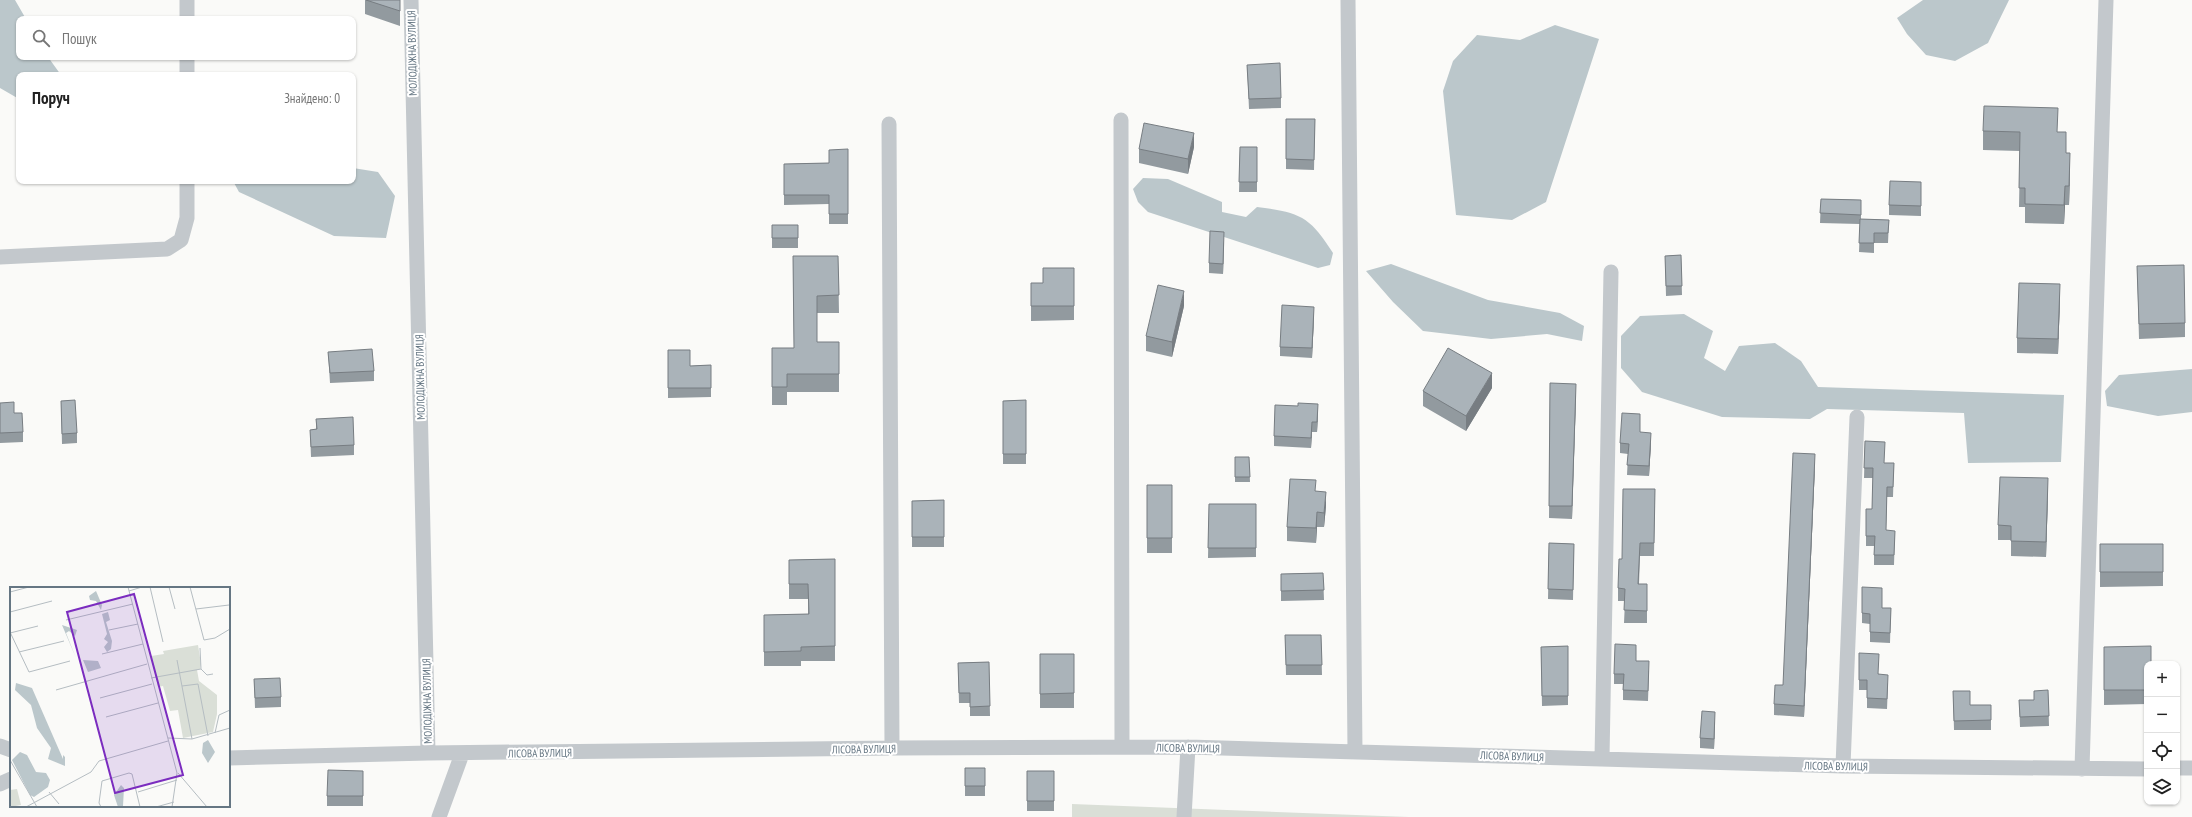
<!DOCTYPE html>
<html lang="uk">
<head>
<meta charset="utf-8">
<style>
  body { margin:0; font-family:"PT Sans Narrow",sans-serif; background:#f6f6f6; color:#222 }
  .controls { position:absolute; right:12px; bottom:12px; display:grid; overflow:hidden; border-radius:8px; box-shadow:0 1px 3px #0004 }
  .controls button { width:36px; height:36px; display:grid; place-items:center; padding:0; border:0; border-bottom:1px solid #e0e0e0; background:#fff; color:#222; font:20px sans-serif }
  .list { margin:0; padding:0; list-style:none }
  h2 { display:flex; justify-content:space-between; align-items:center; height:52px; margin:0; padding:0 16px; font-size:17px }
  h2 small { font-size:13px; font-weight:400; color:#767676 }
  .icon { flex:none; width:22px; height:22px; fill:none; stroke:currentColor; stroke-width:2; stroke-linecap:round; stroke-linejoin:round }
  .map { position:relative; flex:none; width:2192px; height:817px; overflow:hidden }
  .search { position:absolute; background:#fff; box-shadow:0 1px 3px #0004; left:16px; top:16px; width:340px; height:44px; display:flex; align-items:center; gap:10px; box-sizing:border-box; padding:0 14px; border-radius:8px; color:#767676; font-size:15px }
  .panel { position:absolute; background:#fff; box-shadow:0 1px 3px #0004; left:16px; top:72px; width:340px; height:112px; border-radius:8px }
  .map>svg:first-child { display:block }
  .green { fill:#dadfd7 }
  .water { fill:#bbc7cb }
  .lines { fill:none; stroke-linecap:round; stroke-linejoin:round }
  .street { stroke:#c3c8cc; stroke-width:15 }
  .wall { fill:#929a9f }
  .shaded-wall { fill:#777d82 }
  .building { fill:#aab3b9; stroke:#777d82 }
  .labels { text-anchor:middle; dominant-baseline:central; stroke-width:4; stroke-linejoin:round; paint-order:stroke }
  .street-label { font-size:11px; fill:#657683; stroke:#fff }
  .inset-road { fill:none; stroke:#b5bdc2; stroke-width:1 }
  .view { fill:#7b2cbf; fill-opacity:0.15; stroke:#7b2cbf; stroke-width:2 }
  .inset-edge { fill:none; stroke:#657683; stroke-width:2 }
</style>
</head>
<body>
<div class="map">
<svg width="2192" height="817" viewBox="0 0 2192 817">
  <rect width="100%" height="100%" fill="#fafaf8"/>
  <path class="green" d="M 1072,804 L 1409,817 L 1072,817 Z"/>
  <path class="water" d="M 0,0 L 15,0 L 26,19 L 19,19 L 19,57 L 48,57 L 61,75 L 19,75 L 19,99 L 0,88 Z
    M 1923,0 L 2009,0 L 1988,43 L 1955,61 L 1926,55 L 1907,34 L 1897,18 Z
    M 1555,25 L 1599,39 L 1546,202 L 1512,220 L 1456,215 L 1443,91 L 1453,61 L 1477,35 L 1520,40 Z
    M 353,168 L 378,172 L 395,196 L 386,238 L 334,236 L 239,192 L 233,181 L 353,181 Z
    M 1143,178 L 1168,179 L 1222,202 L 1222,212 L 1246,217 L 1257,207 C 1299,212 1310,216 1333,253 L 1330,265 L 1318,268 L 1148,212 L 1138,202 L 1133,189 Z
    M 1391,264 L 1488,300 L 1560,313 L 1584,326 L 1582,341 L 1547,334 L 1491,339 L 1423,331 L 1393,302 L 1366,271 Z
    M 1684,314 L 1713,331 L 1704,358 L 1725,371 L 1739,346 L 1775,343 L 1801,361 L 1818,387 L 2064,395 L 2061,462 L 1968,463 L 1964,413 L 1827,409 L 1810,419 L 1722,417 L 1642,392 L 1621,368 L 1621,336 L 1640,316 Z
    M 2192,369 L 2192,412 L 2158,416 L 2107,406 L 2105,391 L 2119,375 Z"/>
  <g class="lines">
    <path class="street" d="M 411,0 L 428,753
      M 1348,0 L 1355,751
      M 187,19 L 187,0
      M 187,75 L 187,57
      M 1121,120 L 1122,747
      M 889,124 L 892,748
      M 0,257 L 167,249 L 181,240 L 187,218 L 187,181
      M 0,746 L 11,750
      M 229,758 L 428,753 L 892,748 L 1188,747 L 1843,766 L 2147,769
      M 1602,758 L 1611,272
      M 1843,766 L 1857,417
      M 2177,768 L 2192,768
      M 2082,769 L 2106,0
      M 0,784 L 11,779
      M 439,817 L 462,754
      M 1184,817 L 1188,747"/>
  </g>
  <path class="wall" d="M 365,0 L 400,0 L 400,26 L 365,14 Z
    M 1247,65 L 1281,98 L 1281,108 L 1249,109 Z
    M 1286,119 L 1315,119 L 1314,170 L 1286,169 Z
    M 1983,131 L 2058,132 L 2066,153 L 2070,172 L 2069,205 L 2065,205 L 2064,224 L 2025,223 L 2025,207 L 2019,207 L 2020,151 L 1983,150 Z
    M 1194,147 L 1188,174 L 1139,163 L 1139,149 Z
    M 1240,147 L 1257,147 L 1257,192 L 1239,192 Z
    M 848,149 L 848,224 L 829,224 L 829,204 L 784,205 L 784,164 L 829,163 Z
    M 1921,192 L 1921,216 L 1889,215 L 1889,205 Z
    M 1821,199 L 1861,200 L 1861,219 L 1889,220 L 1888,243 L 1874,243 L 1874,253 L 1859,252 L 1860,224 L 1820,223 Z
    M 772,225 L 798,225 L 798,248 L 772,248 Z
    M 1224,242 L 1223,274 L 1209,273 L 1209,263 Z
    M 1681,255 L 1682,295 L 1666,296 L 1665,256 Z
    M 793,256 L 838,256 L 839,313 L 817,313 L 817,342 L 839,342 L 839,392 L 787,392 L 787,405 L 772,405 L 772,348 L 794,348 Z
    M 2137,266 L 2185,323 L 2185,337 L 2139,339 Z
    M 1074,268 L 1074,320 L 1031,321 L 1031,283 L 1043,283 Z
    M 2060,299 L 2058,354 L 2017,353 L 2017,338 Z
    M 1184,306 L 1172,357 L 1146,351 L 1146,336 Z
    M 1314,317 L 1312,358 L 1280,356 L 1280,347 Z
    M 668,350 L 690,366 L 711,365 L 711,397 L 668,398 Z
    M 328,352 L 374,371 L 374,381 L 330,383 Z
    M 1550,383 L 1576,396 L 1572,519 L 1549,518 Z
    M 1492,388 L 1466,431 L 1423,406 L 1423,391 Z
    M 1026,400 L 1026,464 L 1003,464 L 1003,401 Z
    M 61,401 L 77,433 L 77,443 L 62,444 Z
    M 0,403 L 14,413 L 23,432 L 23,442 L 0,443 Z
    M 1318,414 L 1317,432 L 1312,432 L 1311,448 L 1274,446 L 1274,436 Z
    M 316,419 L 354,445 L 354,455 L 311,457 L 310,430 L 316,429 Z
    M 1640,432 L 1651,443 L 1649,476 L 1627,475 L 1628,454 L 1620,453 L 1620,443 Z
    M 1865,441 L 1884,463 L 1894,463 L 1893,497 L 1887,497 L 1886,531 L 1895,531 L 1894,565 L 1874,565 L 1874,546 L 1866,546 L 1866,536 L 1872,509 L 1873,478 L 1864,478 Z
    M 1235,457 L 1249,457 L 1250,482 L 1235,482 Z
    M 1815,465 L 1804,717 L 1774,715 L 1774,704 L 1783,685 Z
    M 1147,485 L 1172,485 L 1172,553 L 1147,553 Z
    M 1655,489 L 1654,556 L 1640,556 L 1639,584 L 1647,584 L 1647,623 L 1624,623 L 1625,601 L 1618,601 L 1618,588 L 1622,559 Z
    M 2048,493 L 2046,557 L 2011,556 L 2011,540 L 1998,540 L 1998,525 Z
    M 944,500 L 944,547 L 912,547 L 912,501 Z
    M 1209,504 L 1256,504 L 1256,557 L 1208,558 Z
    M 1326,506 L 1324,527 L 1317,527 L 1316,543 L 1287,541 L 1287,527 Z
    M 1549,543 L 1574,544 L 1573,600 L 1548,599 Z
    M 2100,544 L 2163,544 L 2163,586 L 2100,587 Z
    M 835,559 L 835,661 L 801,661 L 801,666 L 764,666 L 764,615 L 808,614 L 808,599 L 789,599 L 789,560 Z
    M 1323,573 L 1324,600 L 1281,601 L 1281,574 Z
    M 1862,587 L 1882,608 L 1891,608 L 1890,643 L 1870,642 L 1870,624 L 1862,623 Z
    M 1285,635 L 1321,635 L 1322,675 L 1286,675 Z
    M 1568,646 L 1568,705 L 1542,706 L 1541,647 Z
    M 2104,647 L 2147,664 L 2147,704 L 2104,705 Z
    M 1859,653 L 1888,684 L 1887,709 L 1867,708 L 1867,690 L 1859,690 Z
    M 1040,654 L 1074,654 L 1074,708 L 1040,708 Z
    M 1636,661 L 1649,671 L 1648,701 L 1623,700 L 1623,684 L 1614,684 L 1614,674 Z
    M 989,662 L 990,716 L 970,716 L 970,703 L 959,703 L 958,663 Z
    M 254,679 L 281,697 L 281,707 L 255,708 Z
    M 2048,690 L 2049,726 L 2020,727 L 2019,700 L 2034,700 Z
    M 1953,691 L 1970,705 L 1991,705 L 1991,730 L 1954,730 Z
    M 1715,722 L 1714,749 L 1700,748 L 1700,738 Z
    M 965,768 L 985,768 L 985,796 L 965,796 Z
    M 363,771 L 363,806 L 327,806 L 327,796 Z
    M 1027,771 L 1054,771 L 1054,811 L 1027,811 Z"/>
  <path class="shaded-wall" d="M 1194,133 L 1194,147 L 1188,174 L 1188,159 Z
    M 2070,153 L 2070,172 L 2069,205 L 2069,186 Z
    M 2065,186 L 2065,205 L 2064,224 L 2064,205 Z
    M 1224,232 L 1224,242 L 1223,274 L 1223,264 Z
    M 2060,284 L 2060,299 L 2058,354 L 2058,339 Z
    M 1184,291 L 1184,306 L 1172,357 L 1172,342 Z
    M 1314,307 L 1314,317 L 1312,358 L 1312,348 Z
    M 1492,373 L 1492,388 L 1466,431 L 1466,416 Z
    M 1576,384 L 1576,396 L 1572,519 L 1572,506 Z
    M 1318,404 L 1318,414 L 1317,432 L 1317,422 Z
    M 1312,422 L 1312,432 L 1311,448 L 1311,438 Z
    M 1651,433 L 1651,443 L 1649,476 L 1649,466 Z
    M 1815,454 L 1815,465 L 1804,717 L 1804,706 Z
    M 2048,478 L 2048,493 L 2046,557 L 2046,542 Z
    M 1326,492 L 1326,506 L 1324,527 L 1324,513 Z
    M 1317,512 L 1317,527 L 1316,543 L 1316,528 Z
    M 1715,712 L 1715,722 L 1714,749 L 1714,739 Z"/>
  <path class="building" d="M 366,0 L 400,0 L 400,11 Z
    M 1280,63 L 1281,98 L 1249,99 L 1247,65 Z
    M 1984,106 L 2058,108 L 2057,132 L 2066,132 L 2066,153 L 2070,153 L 2069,186 L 2065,186 L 2064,205 L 2025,204 L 2025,188 L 2019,188 L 2020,132 L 1983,131 Z
    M 1286,119 L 1315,119 L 1314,160 L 1286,159 Z
    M 1144,123 L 1194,133 L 1188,159 L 1139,149 Z
    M 1240,147 L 1257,147 L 1257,182 L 1239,182 Z
    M 848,149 L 848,214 L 829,214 L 829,195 L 784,195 L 784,164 L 829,163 L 829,150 Z
    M 1890,181 L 1921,182 L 1921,206 L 1889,205 Z
    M 1821,199 L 1861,200 L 1861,215 L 1820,213 Z
    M 1860,219 L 1889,220 L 1888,233 L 1874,233 L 1874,243 L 1859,243 Z
    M 772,225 L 798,225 L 798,238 L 772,238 Z
    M 1210,231 L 1224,232 L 1223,264 L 1209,263 Z
    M 1681,255 L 1682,286 L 1666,286 L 1665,256 Z
    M 793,256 L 838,256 L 839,295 L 817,296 L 817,342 L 839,342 L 839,374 L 787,374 L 787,387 L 772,387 L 772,348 L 794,348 Z
    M 2184,265 L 2185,323 L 2139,324 L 2137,266 Z
    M 1043,268 L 1074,268 L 1074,306 L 1031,306 L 1031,283 L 1043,283 Z
    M 2019,283 L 2060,284 L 2058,339 L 2017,338 Z
    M 1158,285 L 1184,291 L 1172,342 L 1146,336 Z
    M 1282,305 L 1314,307 L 1312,348 L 1280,347 Z
    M 1448,348 L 1492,373 L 1466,416 L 1423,391 Z
    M 372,349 L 374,371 L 330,373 L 328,352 Z
    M 668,350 L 690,350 L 690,366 L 711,365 L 711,388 L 668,388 Z
    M 1550,383 L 1576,384 L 1572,506 L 1549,506 Z
    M 75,400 L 77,433 L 62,434 L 61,401 Z
    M 1026,400 L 1026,454 L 1003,454 L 1003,401 Z
    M 14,402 L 14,413 L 22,413 L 23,432 L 0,433 L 0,403 Z
    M 1298,403 L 1318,404 L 1317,422 L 1312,422 L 1311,438 L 1274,436 L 1275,405 L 1298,406 Z
    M 1622,413 L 1640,414 L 1640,432 L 1651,433 L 1649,466 L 1627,465 L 1629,444 L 1620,443 Z
    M 353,417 L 354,445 L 311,447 L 310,430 L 317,429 L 316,419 Z
    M 1865,441 L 1885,442 L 1884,463 L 1894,463 L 1893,487 L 1887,487 L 1886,530 L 1895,531 L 1894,555 L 1874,555 L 1875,536 L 1866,536 L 1866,509 L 1872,509 L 1873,468 L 1864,468 Z
    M 1793,453 L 1815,454 L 1804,706 L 1774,704 L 1775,685 L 1783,685 Z
    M 1235,457 L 1249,457 L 1250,477 L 1235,477 Z
    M 2000,477 L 2048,478 L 2046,542 L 2011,541 L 2011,526 L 1998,525 Z
    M 1290,479 L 1316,480 L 1315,491 L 1326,492 L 1324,513 L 1317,512 L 1316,528 L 1287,527 Z
    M 1147,485 L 1172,485 L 1172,538 L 1147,538 Z
    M 1623,489 L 1655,489 L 1654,543 L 1640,543 L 1638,584 L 1647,584 L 1647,611 L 1624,610 L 1625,589 L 1618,588 L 1619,559 L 1622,559 Z
    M 944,500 L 944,537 L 912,537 L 912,501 Z
    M 1209,504 L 1256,504 L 1256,548 L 1208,548 Z
    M 1549,543 L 1574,544 L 1573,590 L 1548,589 Z
    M 2100,544 L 2163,544 L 2163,572 L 2100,572 Z
    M 835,559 L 835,646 L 801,647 L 801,651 L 764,652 L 764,615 L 809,614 L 808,584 L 789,584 L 789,560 Z
    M 1323,573 L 1324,590 L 1281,591 L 1281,574 Z
    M 1862,587 L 1882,588 L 1882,608 L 1891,608 L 1890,633 L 1870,632 L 1870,614 L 1862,613 Z
    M 1285,635 L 1321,635 L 1322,665 L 1286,665 Z
    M 1615,644 L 1636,645 L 1636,661 L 1649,661 L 1648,691 L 1623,690 L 1624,674 L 1614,674 Z
    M 1568,646 L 1568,696 L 1542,696 L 1541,647 Z
    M 2151,646 L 2151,664 L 2147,664 L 2147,690 L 2104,690 L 2104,647 Z
    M 1859,653 L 1879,654 L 1878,674 L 1888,675 L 1887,699 L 1867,698 L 1867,680 L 1859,680 Z
    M 1040,654 L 1074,654 L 1074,693 L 1040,694 Z
    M 989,662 L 990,706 L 970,707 L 970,693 L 959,693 L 958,663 Z
    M 280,678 L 281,697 L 255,698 L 254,679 Z
    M 2048,690 L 2049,716 L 2020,717 L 2019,700 L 2034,700 L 2034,691 Z
    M 1953,691 L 1970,691 L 1970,705 L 1991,705 L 1991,720 L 1954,721 Z
    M 1702,711 L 1715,712 L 1714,739 L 1700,738 Z
    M 965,768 L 985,768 L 985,786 L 965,786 Z
    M 328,770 L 363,771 L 363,796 L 327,796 Z
    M 1027,771 L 1054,771 L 1054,801 L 1027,801 Z"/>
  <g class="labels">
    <g class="street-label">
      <text transform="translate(412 53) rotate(-91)">МОЛОДІЖНА ВУЛИЦЯ</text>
      <text transform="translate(420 377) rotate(-91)">МОЛОДІЖНА ВУЛИЦЯ</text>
      <text transform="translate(427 701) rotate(-91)">МОЛОДІЖНА ВУЛИЦЯ</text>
      <text transform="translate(1188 748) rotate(1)">ЛІСОВА ВУЛИЦЯ</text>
      <text transform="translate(864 749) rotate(-1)">ЛІСОВА ВУЛИЦЯ</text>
      <text transform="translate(540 753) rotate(-1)">ЛІСОВА ВУЛИЦЯ</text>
      <text transform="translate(1512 756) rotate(2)">ЛІСОВА ВУЛИЦЯ</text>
      <text transform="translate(1836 766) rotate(1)">ЛІСОВА ВУЛИЦЯ</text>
    </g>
  </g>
  <g transform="translate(10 587)">
    <rect width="220" height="220" fill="#fafaf8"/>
    <path d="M 188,58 L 191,77 L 190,82 L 187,83 L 189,94 L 207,108 L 207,127 L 203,145 L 173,151 L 168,123 L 160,124 L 153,99 L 148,100 L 141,69 L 154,67 L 153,64 ZM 7,202 L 11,218 L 0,220 L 0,203 Z" fill="#dadfd7"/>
    <path d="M 86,4 L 92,18 L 91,23 L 86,14 L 80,13 L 79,9 ZM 98,25 L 100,33 L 96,35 L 102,54 L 101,62 L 97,65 L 94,60 L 98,55 L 94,52 L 97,47 L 92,27 ZM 52,38 L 67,43 L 65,49 L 59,44 L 56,46 L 66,71 ZM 73,73 L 88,74 L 91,81 L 78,85 ZM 6,96 L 22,101 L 53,172 L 53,168 L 55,170 L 55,179 L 38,172 L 41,161 L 27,141 L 21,118 L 5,103 ZM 198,153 L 205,165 L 198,176 L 192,166 L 193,156 ZM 10,165 L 17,168 L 26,185 L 36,186 L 40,193 L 38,200 L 24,210 L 20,208 L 2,173 ZM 111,198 L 114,201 L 113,219 L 108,220 L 104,208 Z" fill="#bbc7cb"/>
    <path class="inset-road" d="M 118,0 L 167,186 L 162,220M 140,0 L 153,55M 159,0 L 165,22M 180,0 L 194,53 L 205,51 L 220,42M 119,4 L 132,0M 0,5 L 19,0M 186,22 L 219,18M 0,25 L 42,14M 56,33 L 123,17M 99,43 L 128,37M 0,45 L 19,85 L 60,74M 0,46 L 28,39M 190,61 L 191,82M 9,65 L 54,54M 92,67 L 133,57M 167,73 L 182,152M 141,91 L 191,82 L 197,88 L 203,87M 172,99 L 188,97 L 198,149M 46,103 L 137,77M 90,111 L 142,97M 96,130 L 148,116M 205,146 L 209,128 L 220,123M 158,151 L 182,152 L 220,141M 0,173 L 27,220M 168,186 L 197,220M 39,205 L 49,217M 128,205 L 167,193M 16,220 L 81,185 L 89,174 L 158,154M 91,220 L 89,216 L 92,194 L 119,186 L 122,187 L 130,220M 146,220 L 164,215"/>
    <path class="view" d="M 124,7 L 173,188 L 105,206 L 57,25 Z"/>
    <rect width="220" height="220" class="inset-edge"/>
  </g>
</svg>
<div class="controls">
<button>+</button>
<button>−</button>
<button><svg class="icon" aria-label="locate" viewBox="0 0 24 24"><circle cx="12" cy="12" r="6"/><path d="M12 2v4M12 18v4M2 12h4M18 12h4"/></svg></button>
<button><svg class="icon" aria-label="layers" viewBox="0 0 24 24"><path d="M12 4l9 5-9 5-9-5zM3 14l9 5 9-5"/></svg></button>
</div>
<div class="search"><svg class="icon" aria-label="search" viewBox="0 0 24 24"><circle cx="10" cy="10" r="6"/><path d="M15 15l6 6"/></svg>Пошук</div>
<section class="panel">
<h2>Поруч<small>Знайдено: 0</small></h2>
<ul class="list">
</ul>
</section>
</div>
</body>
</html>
